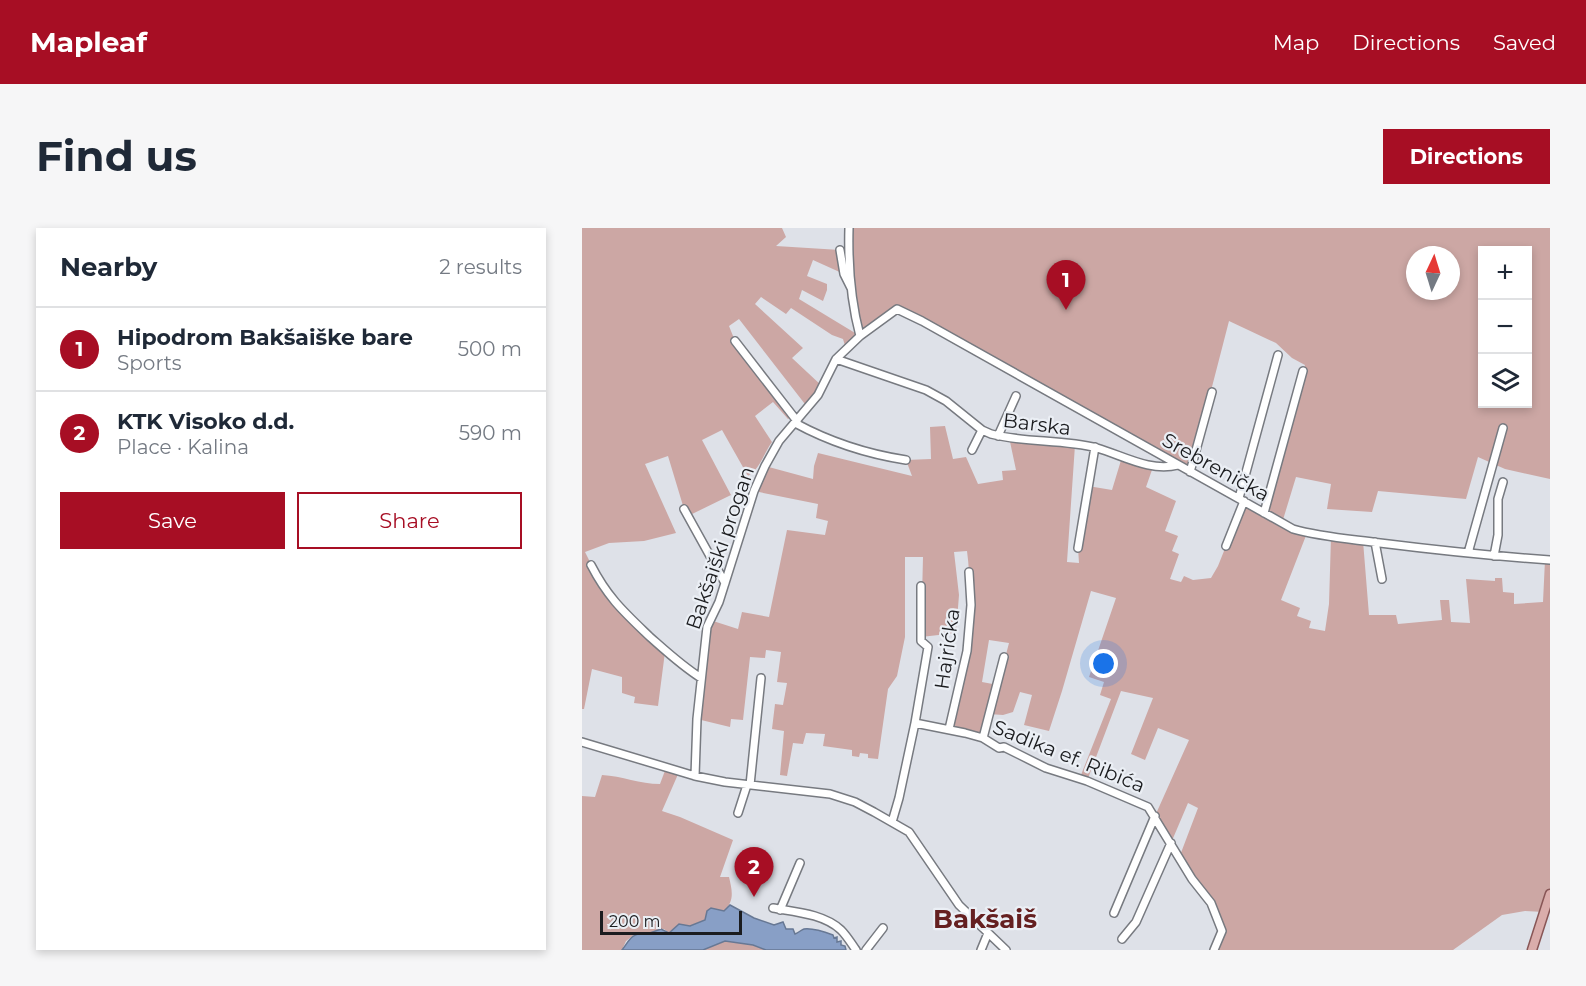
<!DOCTYPE html>
<html lang="en">
<head>
<meta charset="utf-8">
<style>
  body { margin:0; font-family:Montserrat,sans-serif; background:#f6f6f7; color:#1f2937 }
  .controls { position:absolute; right:18px; top:18px; display:grid; overflow:hidden; border-radius:0px; box-shadow:0 3px 9px #0003 }
  .controls button { width:54px; height:54px; display:grid; place-items:center; padding:0; border:0; border-bottom:2px solid #e0e1e3; background:#fff; color:#1f2937; font:30px sans-serif }
  .compass { position:absolute; left:824px; top:18px; width:54px; height:54px; border-radius:50%; background:#fff; box-shadow:0 3px 9px #0003; rotate:4deg }
  .scale { position:absolute; left:18px; bottom:15px; width:142px; box-sizing:border-box; padding-left:6px; border:3px solid #1b1c1f; border-top:0; font-size:16px; line-height:21px; white-space:nowrap; color:#1b1c1f; -webkit-text-stroke:4px #ebeff5; paint-order:stroke }
  .you { position:absolute; left:522px; top:436px; width:21px; height:21px; margin:-15px; border:4px solid #fff; border-radius:50%; background:#1a73e8; box-shadow:0 0 0 9px #1a73e833 }
  .badge { display:grid; place-items:center; width:39px; height:39px; border-radius:50%; background:#a70e24; color:#fff; font-size:20px; font-weight:700 }
  .pin { position:absolute; translate:-50% -50px; filter:drop-shadow(0 2px 3px #0008) }
  .pin::after { content:''; position:absolute; top:32px; width:21px; height:18px; background:inherit; clip-path:polygon(0 0,100% 0,50% 100%) }
  .list { margin:0; padding:0; list-style:none }
  h2 { display:flex; justify-content:space-between; align-items:center; height:78px; margin:0; padding:0 24px; font-size:26px }
  h2 small { font-size:20px; font-weight:400; color:#747a83 }
  .list li { display:grid; grid-template-columns:39px 1fr auto; gap:18px; align-items:center; box-sizing:border-box; height:84px; padding:0 24px; border-top:2px solid #e0e1e3 }
  .list b { display:block; font-size:22px; white-space:nowrap }
  .list p { margin:0; font-size:20px; white-space:nowrap; color:#747a83 }
  .list em { font-size:20px; font-style:normal; color:#747a83 }
  .actions { display:flex; gap:12px; padding:18px 24px }
  .actions a { flex:1; padding:14px 0; border:2px solid #a70e24; border-radius:0px; text-align:center; font-size:21px; color:#a70e24 }
  .actions .main { background:#a70e24; color:#fff }
  .icon { flex:none; width:33px; height:33px; fill:none; stroke:currentColor; stroke-width:2; stroke-linecap:round; stroke-linejoin:round }
  .map { position:relative; flex:none; width:968px; height:722px; overflow:hidden; border-radius:0px }
  header { display:flex; align-items:center; gap:36px; box-sizing:border-box; height:84px; padding:0 30px; background:#a70e24; color:#fff }
  header strong { font-size:28px }
  nav { display:flex; gap:33px; margin-inline-start:auto; font-size:21px }
  .intro { display:flex; align-items:center; justify-content:space-between; box-sizing:border-box; height:144px; padding:0 36px }
  h1 { margin:0; font-size:42px }
  .button { padding:15px 27px; border-radius:0px; background:#a70e24; color:#fff; font-size:21px; font-weight:700 }
  main { display:flex; gap:36px; padding:0 36px }
  aside { flex:1; background:#fff; border-radius:0px; box-shadow:0 3px 9px #0003 }
  .map>svg:first-child { display:block }
  .green { fill:#cca7a4; fill-rule:evenodd }
  .water { fill:#889fc6; stroke:#677894; stroke-width:1.5 }
  .lines { fill:none; stroke-linecap:round; stroke-linejoin:round }
  .minor-casing { stroke:#777a80; stroke-width:10 }
  .major-casing { stroke:#885656; stroke-width:11 }
  .minor { stroke:#fff; stroke-width:7 }
  .major { stroke:#daadab; stroke-width:8 }
  .labels { text-anchor:middle; dominant-baseline:central; stroke-width:4.5; stroke-linejoin:round; paint-order:stroke }
  .street-label { font-size:20px; fill:#1b1c1f; stroke:#ebeff5 }
  .district-label { font-size:26px; font-weight:bold; fill:#652021; stroke:#ebeff5 }
</style>
</head>
<body>
<header>
<strong>Mapleaf</strong>
<nav><a>Map</a><a>Directions</a><a>Saved</a></nav>
</header>
<div class="intro"><h1>Find us</h1><a class="button">Directions</a></div>
<main>
<aside>
<h2>Nearby<small>2 results</small></h2>
<ul class="list">
<li><span class="badge">1</span><div><b>Hipodrom Bakšaiške bare</b><p>Sports</p></div><em>500 m</em></li>
<li><span class="badge">2</span><div><b>KTK Visoko d.d.</b><p>Place · Kalina</p></div><em>590 m</em></li>
</ul>
<div class="actions"><a class="main">Save</a><a>Share</a></div>
</aside>
<div class="map">
<svg width="968" height="722" viewBox="0 0 968 722">
  <rect width="100%" height="100%" fill="#dee1e8"/>
  <path class="green" d="M 0,0 L 200,0 L 204,9 L 194,18 L 258,22 L 262,46 L 231,32 L 225,48 L 245,56 L 245,62 L 241,73 L 220,62 L 217,71 L 278,108 L 267,0 L 968,0 L 968,251 L 923,241 L 896,229 L 884,271 L 796,263 L 790,284 L 745,281 L 749,256 L 714,249 L 700,295 L 725,305 L 699,372 L 718,380 L 715,388 L 729,393 L 727,400 L 743,403 L 747,376 L 749,309 L 781,313 L 787,387 L 814,387 L 816,396 L 860,392 L 858,372 L 867,372 L 869,394 L 888,395 L 884,351 L 913,353 L 913,350 L 920,350 L 921,364 L 932,365 L 932,376 L 961,374 L 963,332 L 968,332 L 968,666 L 962,684 L 943,683 L 920,687 L 871,722 L 632,722 L 640,703 L 635,689 L 597,630 L 616,580 L 606,575 L 589,615 L 573,588 L 607,512 L 576,500 L 563,532 L 549,526 L 571,470 L 539,463 L 505,553 L 497,552 L 529,471 L 518,467 L 522,454 L 507,449 L 534,370 L 509,363 L 480,463 L 467,503 L 442,497 L 450,467 L 438,464 L 431,484 L 421,487 L 407,486 L 401,510 L 367,501 C 382,443 393,384 385,323 L 372,324 L 377,367 L 374,405 L 339,409 L 341,329 L 323,329 L 323,409 L 315,448 L 306,461 L 296,531 L 286,530 L 286,526 L 278,525 L 277,529 L 270,528 L 270,522 L 241,518 L 243,506 L 224,505 L 221,516 L 211,515 L 205,548 L 198,547 L 202,503 L 190,501 L 193,476 L 201,477 L 205,455 L 195,454 L 199,424 L 184,422 L 183,430 L 168,429 L 161,492 L 149,491 L 148,499 L 115,491 L 128,392 L 156,401 L 160,384 L 187,389 L 205,302 L 243,307 L 246,293 L 234,290 L 236,276 L 172,263 L 183,238 L 231,251 L 232,238 L 236,225 L 330,248 L 324,232 L 349,231 L 348,199 L 363,198 L 371,231 L 384,229 L 396,256 L 421,252 L 420,243 L 434,242 L 427,209 L 493,217 L 485,334 L 497,335 L 496,320 L 506,258 L 530,262 L 540,229 L 571,239 L 564,259 L 594,273 L 583,303 L 596,308 L 590,323 L 597,326 L 588,351 L 599,354 L 602,348 L 611,352 L 629,350 L 636,338 L 662,273 L 682,284 L 723,137 L 710,130 L 694,115 L 647,93 L 608,244 L 315,81 L 264,121 L 261,111 L 250,107 L 209,80 L 204,86 L 179,69 L 173,76 L 221,120 L 210,130 L 240,158 L 226,180 L 157,91 L 147,98 L 153,113 L 210,188 L 206,191 L 191,174 L 173,188 L 190,214 C 182,225 178,241 166,248 L 140,202 L 120,212 L 149,267 L 106,288 L 102,281 L 86,228 L 63,236 L 94,305 L 62,313 L 27,315 L 3,324 L 20,358 L 83,424 L 76,478 L 52,475 L 53,469 L 40,465 L 40,449 L 10,441 L 2,481 L 0,481 ZM 900,22 L 945,22 L 945,176 L 900,176 ZM 833,27 L 869,27 L 869,63 L 833,63 ZM 407,412 L 427,415 L 416,457 L 400,454 Z
    M 84,540 L 97,544 L 80,583 L 98,589 L 151,612 L 138,649 L 147,649 C 150,662 153,673 142,683 L 132,681 L 124,685 L 125,691 L 108,698 L 96,697 L 87,705 L 82,701 L 65,706 L 53,706 L 44,713 L 40,722 L 0,722 L 0,568 L 13,569 L 20,547 C 40,548 58,556 78,556 Z
    M 143,713 L 171,717 L 184,722 L 121,722 Z"/>
  <path class="water" d="M 148,677 L 172,690 L 192,697 L 201,694 L 204,701 L 211,701 L 213,706 C 216,705 219,702 222,701 C 230,700 243,704 251,707 L 252,710 L 255,709 L 255,714 L 259,713 L 259,717 L 263,718 L 264,722 L 184,722 L 171,717 L 143,713 L 121,722 L 40,722 C 48,712 48,706 63,705 L 65,706 L 79,701 L 87,705 L 97,696 L 108,698 L 123,692 L 125,683 L 129,680 L 142,683 Z"/>
  <g class="lines">
    <g class="minor-casing">
      <path id="minor" d="M 267,0 C 266,36 269,74 278,108
        M 258,22 L 262,46 L 269,60
        M 153,113 L 215,193
        M 254,131 L 344,162 L 364,173 L 400,202 L 409,206 C 443,215 481,211 515,220 C 542,228 568,244 596,237
        M 213,195 C 248,214 285,226 324,232
        M 416,208 L 434,168
        M 390,222 L 400,202
        M 608,244 L 630,164
        M 657,270 L 696,127
        M 102,281 L 143,355
        M 682,285 L 721,143
        M 793,314 L 800,351
        M 644,318 L 662,273
        M 496,320 L 513,219
        M 886,325 L 921,200
        M 912,328 L 916,307 L 916,271 L 921,254
        M 9,337 C 26,370 42,384 68,409 C 85,424 100,438 119,450
        M 333,495 L 346,419 L 339,413 L 339,358
        M 367,501 L 385,423 L 389,377 L 387,344
        M 401,510 L 422,429
        M 0,514 L 113,548 L 143,554 L 248,566 L 273,574 L 292,584 L 327,604 L 377,677 L 424,722
        M 113,548 L 115,491 L 125,399 L 137,374 L 172,263 L 183,238 L 197,213 L 236,167 L 254,131 L 278,108 L 315,81 L 340,93 L 711,301 C 739,309 769,311 798,315 C 854,322 911,328 968,332
        M 168,557 L 179,450
        M 156,585 L 165,557
        M 310,594 L 317,570 L 333,495 L 383,505 L 401,510 L 417,520 L 422,519 L 464,540 L 505,553 L 566,579 L 610,651 L 629,675 L 640,703 L 632,722
        M 191,680 C 214,684 242,686 259,702 C 265,708 269,715 274,722
        M 198,682 L 218,635
        M 532,685 L 573,588
        M 540,711 L 554,694 L 589,615
        M 284,722 L 301,700
        M 399,722 L 406,705"/>
    </g>
    <g class="major-casing">
      <path id="major" d="M 950,722 L 968,666"/>
    </g>
    <use href="#minor" class="minor"/>
    <use href="#major" class="major"/>
  </g>
  <g class="labels">
    <g class="street-label">
      <text transform="translate(455 196) rotate(7)">Barska</text>
      <text transform="translate(634 239) rotate(29)">Srebrenička</text>
      <text transform="translate(138 320) rotate(-71)">Bakšaiški progan</text>
      <text transform="translate(365 421) rotate(-82)">Hajrićka</text>
      <text transform="translate(487 528) rotate(22)">Sadika ef. Ribića</text>
    </g>
    <g class="district-label">
      <text x="403" y="691">Bakšaiš</text>
    </g>
  </g>
</svg>
<div class="controls">
<button>+</button>
<button>−</button>
<button><svg class="icon" aria-label="layers" viewBox="0 0 24 24"><path d="M12 4l9 5-9 5-9-5zM3 14l9 5 9-5"/></svg></button>
</div>
<svg class="compass" viewBox="-18 -18 36 36"><path d="M0-13l5 13h-10z" fill="#e53935"/><path d="M0 13l5-13h-10z" fill="#747a83"/></svg>
<div class="scale">200 m</div>
<div class="you"></div>
<div class="pin badge" style="left:484px;top:82px">1</div>
<div class="pin badge" style="left:172px;top:669px">2</div>
</div>
</main>
</body>
</html>
